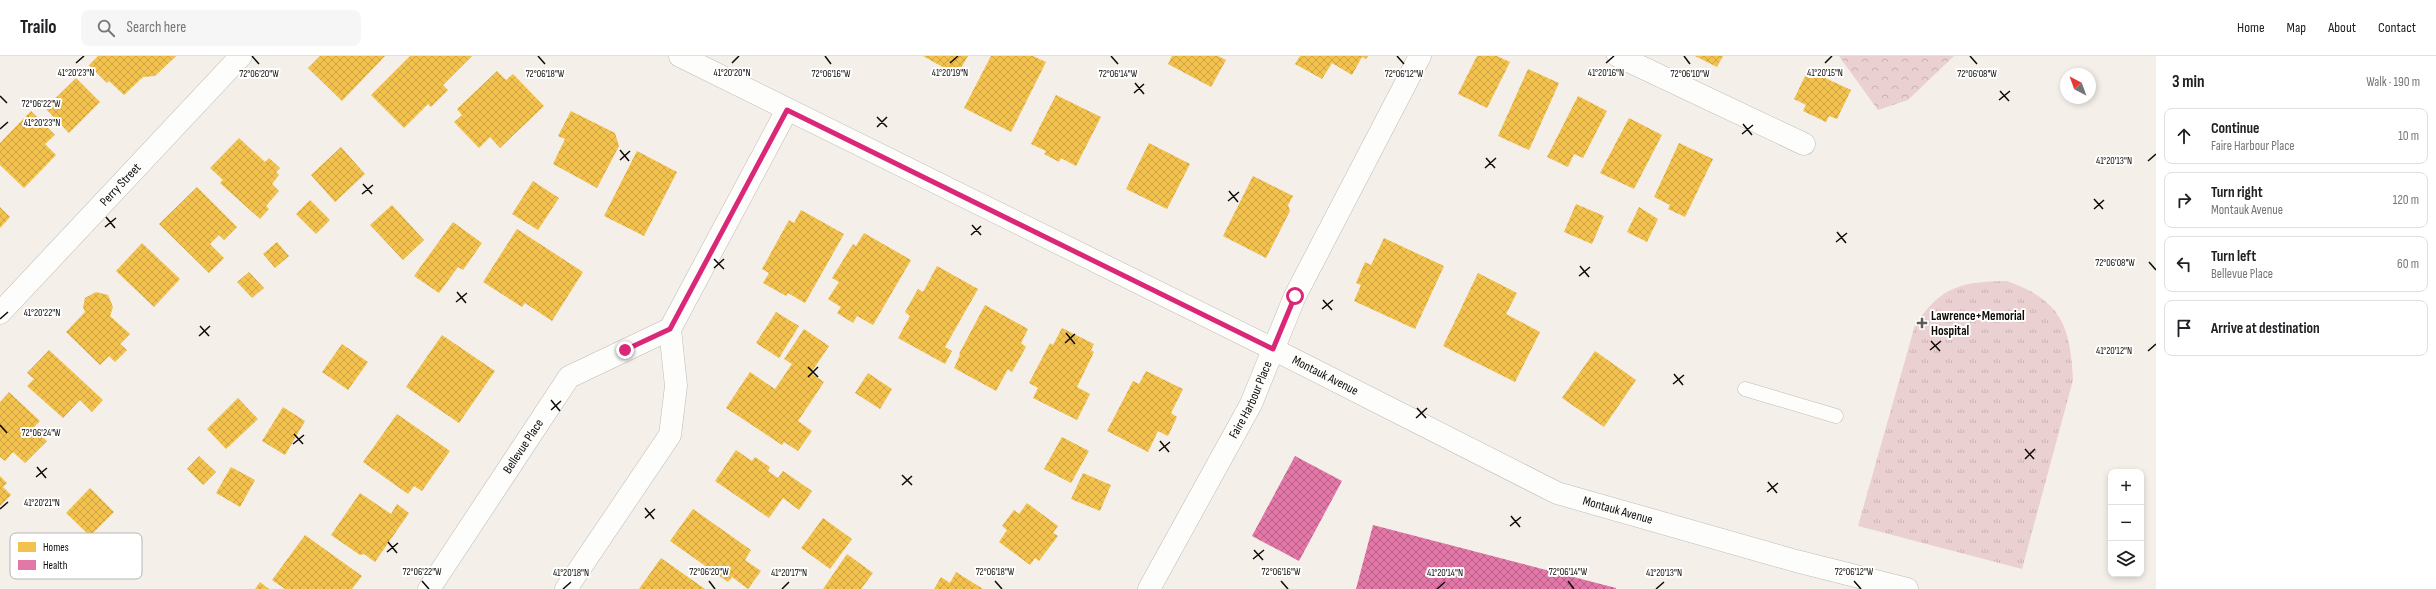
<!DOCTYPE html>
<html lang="en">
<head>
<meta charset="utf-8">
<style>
  body { margin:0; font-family:"Sofia Sans Condensed",sans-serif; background:#f6f6f6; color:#202124 }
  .controls { position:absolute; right:12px; bottom:12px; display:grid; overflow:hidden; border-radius:8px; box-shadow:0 2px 6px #0003 }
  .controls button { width:36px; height:36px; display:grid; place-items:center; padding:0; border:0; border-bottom:1px solid #e0e0e0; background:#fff; color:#202124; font:20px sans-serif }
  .compass { position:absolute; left:2060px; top:12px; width:36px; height:36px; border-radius:50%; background:#fff; box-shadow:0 2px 6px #0003; rotate:319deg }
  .stop { position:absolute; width:12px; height:12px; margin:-9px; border:3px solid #db2777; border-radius:50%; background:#fff }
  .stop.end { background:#db2777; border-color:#fff; box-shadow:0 1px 4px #0008 }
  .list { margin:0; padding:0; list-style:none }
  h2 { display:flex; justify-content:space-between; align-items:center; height:52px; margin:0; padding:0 16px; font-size:17px }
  h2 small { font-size:13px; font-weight:400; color:#757577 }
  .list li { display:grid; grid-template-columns:26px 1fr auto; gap:12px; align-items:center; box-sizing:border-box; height:56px; margin:0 8px 8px; padding:0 8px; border:1px solid #e0e0e0; border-radius:8px }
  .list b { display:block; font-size:15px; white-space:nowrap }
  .list p { margin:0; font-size:13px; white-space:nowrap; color:#757577 }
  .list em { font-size:13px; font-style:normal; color:#757577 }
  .icon { flex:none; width:22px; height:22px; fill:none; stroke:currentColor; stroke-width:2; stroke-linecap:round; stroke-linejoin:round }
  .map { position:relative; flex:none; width:2156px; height:533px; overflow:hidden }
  header { display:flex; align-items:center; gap:24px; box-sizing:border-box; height:56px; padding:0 20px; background:#fff; border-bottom:1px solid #e0e0e0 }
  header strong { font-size:19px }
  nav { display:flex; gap:22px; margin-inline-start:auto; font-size:14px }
  .search { width:280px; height:36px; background:#f6f6f6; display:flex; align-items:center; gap:10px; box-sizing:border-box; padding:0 14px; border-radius:8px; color:#757577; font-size:15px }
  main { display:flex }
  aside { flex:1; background:#fff }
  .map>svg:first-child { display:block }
  .grass { fill:url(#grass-tufts) }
  .forest { fill:url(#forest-crowns) }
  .homes { fill:url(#homes-cross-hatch) }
  .health { fill:url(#health-cross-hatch) }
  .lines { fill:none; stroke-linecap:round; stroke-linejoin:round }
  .service-casing { stroke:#bfbab5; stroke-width:15 }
  .minor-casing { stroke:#bfbab5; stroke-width:23 }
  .tertiary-casing { stroke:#bfbab5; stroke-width:23 }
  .service { stroke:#fdfdfc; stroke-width:14 }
  .minor { stroke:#fdfdfc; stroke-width:22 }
  .tertiary { stroke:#fdfdfc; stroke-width:22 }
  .route { stroke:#db2777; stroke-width:5 }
  .ticks { fill:none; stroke:#0e0b07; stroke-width:1.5 }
  .poi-dot { fill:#5e5b56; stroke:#fff; stroke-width:1.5 }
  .labels { text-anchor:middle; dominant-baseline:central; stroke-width:4; stroke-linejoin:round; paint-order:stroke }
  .street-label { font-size:13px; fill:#0e0b07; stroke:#fff }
  .poi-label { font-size:13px; font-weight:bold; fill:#0e0b07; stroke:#fff; text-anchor:start }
  .key { fill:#fff; stroke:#b7b6b5; stroke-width:1 }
  .key-label { font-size:11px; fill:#0e0b07 }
  .ticks-label { font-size:10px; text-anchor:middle; fill:#0e0b07; stroke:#fff; stroke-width:4; stroke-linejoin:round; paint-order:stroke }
</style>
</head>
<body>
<header>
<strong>Trailo</strong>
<div class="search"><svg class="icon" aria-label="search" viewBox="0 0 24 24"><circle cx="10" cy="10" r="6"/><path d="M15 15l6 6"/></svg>Search here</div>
<nav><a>Home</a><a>Map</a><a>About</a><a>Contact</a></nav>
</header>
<main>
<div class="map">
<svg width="2156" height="533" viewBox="0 0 2156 533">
  <defs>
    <pattern id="grass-tufts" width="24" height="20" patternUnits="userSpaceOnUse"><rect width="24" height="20" fill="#ebd0d2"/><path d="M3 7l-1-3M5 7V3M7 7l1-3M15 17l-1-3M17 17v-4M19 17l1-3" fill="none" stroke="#c8b1b3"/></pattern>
    <pattern id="forest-crowns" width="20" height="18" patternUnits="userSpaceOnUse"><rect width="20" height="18" fill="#ebd0d2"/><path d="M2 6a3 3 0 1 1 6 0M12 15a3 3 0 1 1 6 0" fill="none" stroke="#c8b1b3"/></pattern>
    <pattern id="homes-cross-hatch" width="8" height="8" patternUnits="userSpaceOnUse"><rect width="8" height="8" fill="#f2c14e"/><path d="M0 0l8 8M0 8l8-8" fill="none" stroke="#cea443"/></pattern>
    <pattern id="health-cross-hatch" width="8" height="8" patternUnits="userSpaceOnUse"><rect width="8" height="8" fill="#e377a8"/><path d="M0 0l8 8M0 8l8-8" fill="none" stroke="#b66087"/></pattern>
  </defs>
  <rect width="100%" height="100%" fill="#f4efe9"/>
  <path class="grass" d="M 2007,225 C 2062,245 2070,270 2073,324 L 2022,513 L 1858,470 L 1915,269 C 1942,229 1962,226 2007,225 Z"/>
  <path class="forest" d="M 1839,0 L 1954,0 L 1908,44 L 1878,54 Z"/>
  <path class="homes" d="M 98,0 L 176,0 L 155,20 L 143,21 L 124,39 L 109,25 L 107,27 L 89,9 Z
    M 320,0 L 385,0 L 342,45 L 308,12 Z
    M 410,0 L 472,0 L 443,29 L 448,34 L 431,51 L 428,48 L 404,72 L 371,39 Z
    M 923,0 L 968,0 L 957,19 Z
    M 991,0 L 1033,0 L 1046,6 L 1011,76 L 964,52 Z
    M 1172,0 L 1218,0 L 1226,4 L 1211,31 L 1168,8 Z
    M 1300,0 L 1368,0 L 1366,3 L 1362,1 L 1352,19 L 1332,7 L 1322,23 L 1295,8 Z
    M 1477,0 L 1497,0 L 1510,6 L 1487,52 L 1458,38 Z
    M 1695,0 L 1723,0 L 1717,11 Z
    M 1528,13 L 1559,27 L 1529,94 L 1498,80 Z
    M 1808,14 L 1851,34 L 1837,63 L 1829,60 L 1826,66 L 1803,55 L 1806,49 L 1794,43 Z
    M 497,15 L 506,24 L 513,18 L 544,50 L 500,92 L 490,81 L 479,92 L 454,66 L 462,59 L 457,53 Z
    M 76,22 L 100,46 L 69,77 L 45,52 Z
    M 1056,39 L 1101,61 L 1076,110 L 1061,102 L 1059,106 L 1044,98 L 1046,95 L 1031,88 Z
    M 1578,40 L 1607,55 L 1583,102 L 1574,98 L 1568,111 L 1547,101 Z
    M 31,55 L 55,79 L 45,88 L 56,99 L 24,132 L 0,109 L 0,87 Z
    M 571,55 L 615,77 L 619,90 L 597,132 L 553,108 L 565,83 L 558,80 Z
    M 1629,62 L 1662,79 L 1634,133 L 1600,117 Z
    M 239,82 L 265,106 L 269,102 L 280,112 L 276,116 L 279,119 L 272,128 L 279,135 L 266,150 L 269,153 L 260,163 L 220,127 L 223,124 L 210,112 Z
    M 1149,87 L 1190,108 L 1167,153 L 1126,133 Z
    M 1679,87 L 1713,103 L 1685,161 L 1668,153 L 1670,149 L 1654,141 Z
    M 341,91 L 365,118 L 335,146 L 311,119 Z
    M 637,95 L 677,116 L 644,180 L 604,160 Z
    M 1253,120 L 1293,140 L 1288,149 L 1290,155 L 1266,202 L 1223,180 Z
    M 533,125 L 559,142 L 538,174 L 512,158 Z
    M 197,131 L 237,171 L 224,184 L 219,179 L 210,188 L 224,202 L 209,217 L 159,168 Z
    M 310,144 L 330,164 L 316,178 L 296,158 Z
    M 1576,148 L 1604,160 L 1592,188 L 1564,176 Z
    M 392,149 L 424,184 L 403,204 L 370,169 Z
    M 0,151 L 10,161 L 0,172 Z
    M 1639,151 L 1658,163 L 1647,186 L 1627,176 Z
    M 801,154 L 844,178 L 805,247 L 788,237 L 786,240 L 763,227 L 769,217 L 762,213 L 789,164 L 794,167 Z
    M 453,166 L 482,187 L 463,214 L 458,211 L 439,237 L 414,220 Z
    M 517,173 L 583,216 L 552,265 L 525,247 L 522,251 L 483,226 Z
    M 864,177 L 911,204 L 873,269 L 857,260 L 853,267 L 837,257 L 841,251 L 828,243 L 839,226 L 832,222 L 853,188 L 856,190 Z
    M 1384,182 L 1444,210 L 1415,273 L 1354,245 L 1361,229 L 1356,227 L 1365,206 L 1371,209 Z
    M 277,186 L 289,200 L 275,212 L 263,198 Z
    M 142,187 L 180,223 L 154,251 L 116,215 Z
    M 937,210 L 978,233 L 945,291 L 952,295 L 945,308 L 898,282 L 910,260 L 905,256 L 918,233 L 923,236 Z
    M 249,216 L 264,232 L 252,242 L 237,226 Z
    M 1478,217 L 1517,237 L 1506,258 L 1540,276 L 1515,326 L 1443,290 Z
    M 96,236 L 108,239 L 113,251 L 110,260 L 130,278 L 120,288 L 127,294 L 115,306 L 109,300 L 100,309 L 66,276 L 85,256 L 83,251 L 85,242 Z
    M 985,249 L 1028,273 L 1021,287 L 1026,291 L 1012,316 L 1008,313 L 996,335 L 954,312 L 960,299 L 959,298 Z
    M 776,256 L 799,270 L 779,302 L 756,287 Z
    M 1062,272 L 1094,288 L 1091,294 L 1094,296 L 1077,331 L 1090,338 L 1077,364 L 1033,342 L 1038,332 L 1029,327 L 1050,287 L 1053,289 Z
    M 804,273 L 829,290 L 811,317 L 824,326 L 798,365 L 812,375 L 798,395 L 784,386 L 782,389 L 726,352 L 750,316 L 775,333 L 792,308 L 784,303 Z
    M 442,279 L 495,315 L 459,367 L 406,331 Z
    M 342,288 L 368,306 L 348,334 L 322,316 Z
    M 49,294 L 103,344 L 92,356 L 80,344 L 63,362 L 27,330 L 34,323 L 27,317 Z
    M 1595,295 L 1636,324 L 1604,371 L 1562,342 Z
    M 1146,315 L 1183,333 L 1171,357 L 1177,361 L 1168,380 L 1158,375 L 1148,396 L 1107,375 L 1133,325 L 1139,328 Z
    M 868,317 L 892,333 L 880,353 L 855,337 Z
    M 9,336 L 40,365 L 33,372 L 47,385 L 25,407 L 13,396 L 5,405 L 0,401 L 0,346 Z
    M 238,342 L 258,363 L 226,393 L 207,373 Z
    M 283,351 L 305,365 L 285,399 L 262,385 Z
    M 397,358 L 450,395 L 422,435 L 414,430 L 408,438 L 363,406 Z
    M 1062,381 L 1089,395 L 1071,427 L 1044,413 Z
    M 736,394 L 752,405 L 755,401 L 770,411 L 768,415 L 778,422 L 783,415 L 812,435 L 799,454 L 783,442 L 769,462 L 715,425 Z
    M 199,400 L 216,416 L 203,429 L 187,413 Z
    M 231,411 L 255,424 L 240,451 L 216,437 Z
    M 1083,417 L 1111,429 L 1100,455 L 1071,443 Z
    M 0,420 L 7,427 L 3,431 L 11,439 L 0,450 Z
    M 90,432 L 114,456 L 90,480 L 66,457 Z
    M 360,437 L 391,458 L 397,448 L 409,457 L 375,506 L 364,498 L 360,499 L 331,479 Z
    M 1027,447 L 1058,470 L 1053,477 L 1058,480 L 1039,505 L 1035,502 L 1030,509 L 999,486 L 1007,474 L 1002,470 L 1014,454 L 1019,458 Z
    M 693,453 L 751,494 L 745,504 L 761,515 L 748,533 L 732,521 L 728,526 L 670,485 Z
    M 823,462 L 852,483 L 830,513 L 801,492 Z
    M 305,479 L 362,520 L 352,533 L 285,533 L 272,524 Z
    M 847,498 L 873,517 L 861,533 L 823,533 Z
    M 661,502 L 705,533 L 639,533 Z
    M 956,516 L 983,533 L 934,533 L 941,521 L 950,527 Z
    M 260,526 L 269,533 L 255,533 Z"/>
  <path class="health" d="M 1295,400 L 1342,425 L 1299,505 L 1252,480 Z
    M 1373,469 L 1616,532 L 1616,533 L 1356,533 Z"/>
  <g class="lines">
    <g class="service-casing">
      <path id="service" d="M 1745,333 L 1836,360"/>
    </g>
    <g class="minor-casing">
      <g id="minor">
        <path d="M 1618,0 L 1804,88"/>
        <path id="s1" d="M 0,257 L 241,0"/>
        <path id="s2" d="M 429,533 L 569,321 L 670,273"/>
        <path d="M 566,533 L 670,379 L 676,330 L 670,273 L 787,54"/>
        <path id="s3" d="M 1149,533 L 1251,348 L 1295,240 L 1420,0"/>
      </g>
    </g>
    <g class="tertiary-casing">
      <g id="tertiary">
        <path id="s4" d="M 680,0 L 1273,293 L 1557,437 L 1796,505 L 1907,533"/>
      </g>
    </g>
    <use href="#service" class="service"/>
    <use href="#minor" class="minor"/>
    <use href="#tertiary" class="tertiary"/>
  </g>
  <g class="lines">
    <path class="route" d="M 625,294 L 670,273 L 787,54 L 1273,293 L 1295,240"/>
  </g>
  <path class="ticks" d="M 252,0 L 259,8M 538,0 L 545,8M 825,0 L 831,8M 1111,0 L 1118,8M 1397,0 L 1404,8M 1684,0 L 1690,8M 1970,0 L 1977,8M 76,7 L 84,0M 732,7 L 739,0M 950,7 L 958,0M 1606,7 L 1614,0M 1825,7 L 1832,0M 1135,27 L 1144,38M 2000,35 L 2009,45M 1134,37 L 1144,28M 0,40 L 7,47M 1999,44 L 2010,35M 877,61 L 887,71M 1743,68 L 1752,79M 877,71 L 887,61M 0,73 L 8,66M 1742,78 L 1753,69M 620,94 L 629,105M 1486,102 L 1495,112M 620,104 L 630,95M 2148,105 L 2156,98M 1485,112 L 1496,102M 363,128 L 372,138M 1229,135 L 1238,146M 362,138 L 373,129M 2094,143 L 2103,153M 1228,145 L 1239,136M 2094,153 L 2104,144M 106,161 L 115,172M 972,169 L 981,179M 105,171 L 116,162M 1837,176 L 1846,187M 971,179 L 981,170M 1836,186 L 1847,177M 714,203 L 724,213M 2149,206 L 2156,214M 1580,210 L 1589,221M 714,212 L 724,203M 1579,220 L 1590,211M 457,236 L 466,247M 1323,244 L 1332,254M 456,246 L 467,237M 1322,253 L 1333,244M 0,263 L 8,256M 200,270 L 209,280M 1066,277 L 1075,288M 199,280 L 210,270M 1931,285 L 1940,295M 1065,287 L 1075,278M 1930,294 L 1941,285M 2148,295 L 2156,288M 808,311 L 818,321M 1674,318 L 1683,329M 808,321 L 818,311M 1673,328 L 1684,319M 551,344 L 560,355M 1417,352 L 1426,362M 551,354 L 561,345M 1416,362 L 1427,352M 0,369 L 7,377M 294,378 L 303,388M 1160,385 L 1169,396M 293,388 L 304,379M 2025,393 L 2034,403M 1159,395 L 1170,386M 2025,403 L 2035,393M 37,411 L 46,422M 902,419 L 912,429M 36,421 L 47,412M 1768,426 L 1777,437M 902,429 L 912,420M 1767,436 L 1778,427M 645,452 L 654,463M 0,453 L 8,446M 1511,460 L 1520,471M 645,462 L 655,453M 1510,470 L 1521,461M 388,486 L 397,497M 1254,494 L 1263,504M 387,496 L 398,487M 1253,503 L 1264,494M 422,525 L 429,533M 709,525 L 715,533M 995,525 L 1002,533M 1281,525 L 1288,533M 1568,525 L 1574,533M 1854,525 L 1861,533M 563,533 L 571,526M 782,533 L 789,526M 1437,533 L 1445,526M 1656,533 L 1664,526"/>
  <path class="poi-dot" d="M1920 261h4v4h4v4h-4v4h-4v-4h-4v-4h4z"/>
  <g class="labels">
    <g class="street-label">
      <text stroke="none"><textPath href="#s1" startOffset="176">Perry Street</textPath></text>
      <text stroke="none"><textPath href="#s4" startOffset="720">Montauk Avenue</textPath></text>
      <text stroke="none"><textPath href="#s3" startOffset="215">Faire Harbour Place</textPath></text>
      <text stroke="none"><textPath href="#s2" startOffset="171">Bellevue Place</textPath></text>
      <text stroke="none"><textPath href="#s4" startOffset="1043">Montauk Avenue</textPath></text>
    </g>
    <g class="poi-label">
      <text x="1931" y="260">Lawrence+Memorial<tspan x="1931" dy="15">Hospital</tspan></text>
    </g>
  </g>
  <rect x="10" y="477" width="132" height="46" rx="6" class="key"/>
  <rect x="18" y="486" width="18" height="10" fill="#f2c14e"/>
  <rect x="18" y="504" width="18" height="10" fill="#e377a8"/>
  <g class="key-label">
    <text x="43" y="495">Homes</text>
    <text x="43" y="513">Health</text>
  </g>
  <g class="ticks-label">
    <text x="76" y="20">41°20'23"N</text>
    <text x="1606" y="20">41°20'16"N</text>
    <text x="732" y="20">41°20'20"N</text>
    <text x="950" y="20">41°20'19"N</text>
    <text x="1825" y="20">41°20'15"N</text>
    <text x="1118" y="21">72°06'14"W</text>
    <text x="1690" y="21">72°06'10"W</text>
    <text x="1977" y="21">72°06'08"W</text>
    <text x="259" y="21">72°06'20"W</text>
    <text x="545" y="21">72°06'18"W</text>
    <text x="831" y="21">72°06'16"W</text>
    <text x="1404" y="21">72°06'12"W</text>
    <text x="41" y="51">72°06'22"W</text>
    <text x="42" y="70">41°20'23"N</text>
    <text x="2114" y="108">41°20'13"N</text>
    <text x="2115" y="210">72°06'08"W</text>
    <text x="42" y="260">41°20'22"N</text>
    <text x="2114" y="298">41°20'12"N</text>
    <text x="41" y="380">72°06'24"W</text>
    <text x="42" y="450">41°20'21"N</text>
    <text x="422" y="519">72°06'22"W</text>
    <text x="709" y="519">72°06'20"W</text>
    <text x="995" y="519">72°06'18"W</text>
    <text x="1281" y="519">72°06'16"W</text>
    <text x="1568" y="519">72°06'14"W</text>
    <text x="1854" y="519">72°06'12"W</text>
    <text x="571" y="520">41°20'18"N</text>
    <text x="789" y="520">41°20'17"N</text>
    <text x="1445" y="520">41°20'14"N</text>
    <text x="1664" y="520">41°20'13"N</text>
  </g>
</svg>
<div class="controls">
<button>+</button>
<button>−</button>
<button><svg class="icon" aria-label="layers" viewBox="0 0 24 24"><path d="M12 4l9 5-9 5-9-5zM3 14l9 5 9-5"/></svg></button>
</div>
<svg class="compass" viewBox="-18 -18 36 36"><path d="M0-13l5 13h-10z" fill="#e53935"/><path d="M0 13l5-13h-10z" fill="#757577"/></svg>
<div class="stop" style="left:1295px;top:240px"></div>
<div class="stop end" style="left:625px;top:294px"></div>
</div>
<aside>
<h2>3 min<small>Walk · 190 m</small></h2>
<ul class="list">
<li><svg class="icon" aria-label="ahead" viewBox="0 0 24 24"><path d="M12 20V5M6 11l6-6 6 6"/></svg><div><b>Continue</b><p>Faire Harbour Place</p></div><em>10 m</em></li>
<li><svg class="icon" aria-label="right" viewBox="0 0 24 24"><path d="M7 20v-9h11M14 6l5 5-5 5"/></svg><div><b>Turn right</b><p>Montauk Avenue</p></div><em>120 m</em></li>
<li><svg class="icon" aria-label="left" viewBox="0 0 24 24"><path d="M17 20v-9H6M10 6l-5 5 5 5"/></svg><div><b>Turn left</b><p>Bellevue Place</p></div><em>60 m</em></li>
<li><svg class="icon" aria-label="arrive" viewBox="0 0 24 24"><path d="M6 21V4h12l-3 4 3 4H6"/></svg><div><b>Arrive at destination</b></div></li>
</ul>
</aside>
</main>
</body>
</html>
